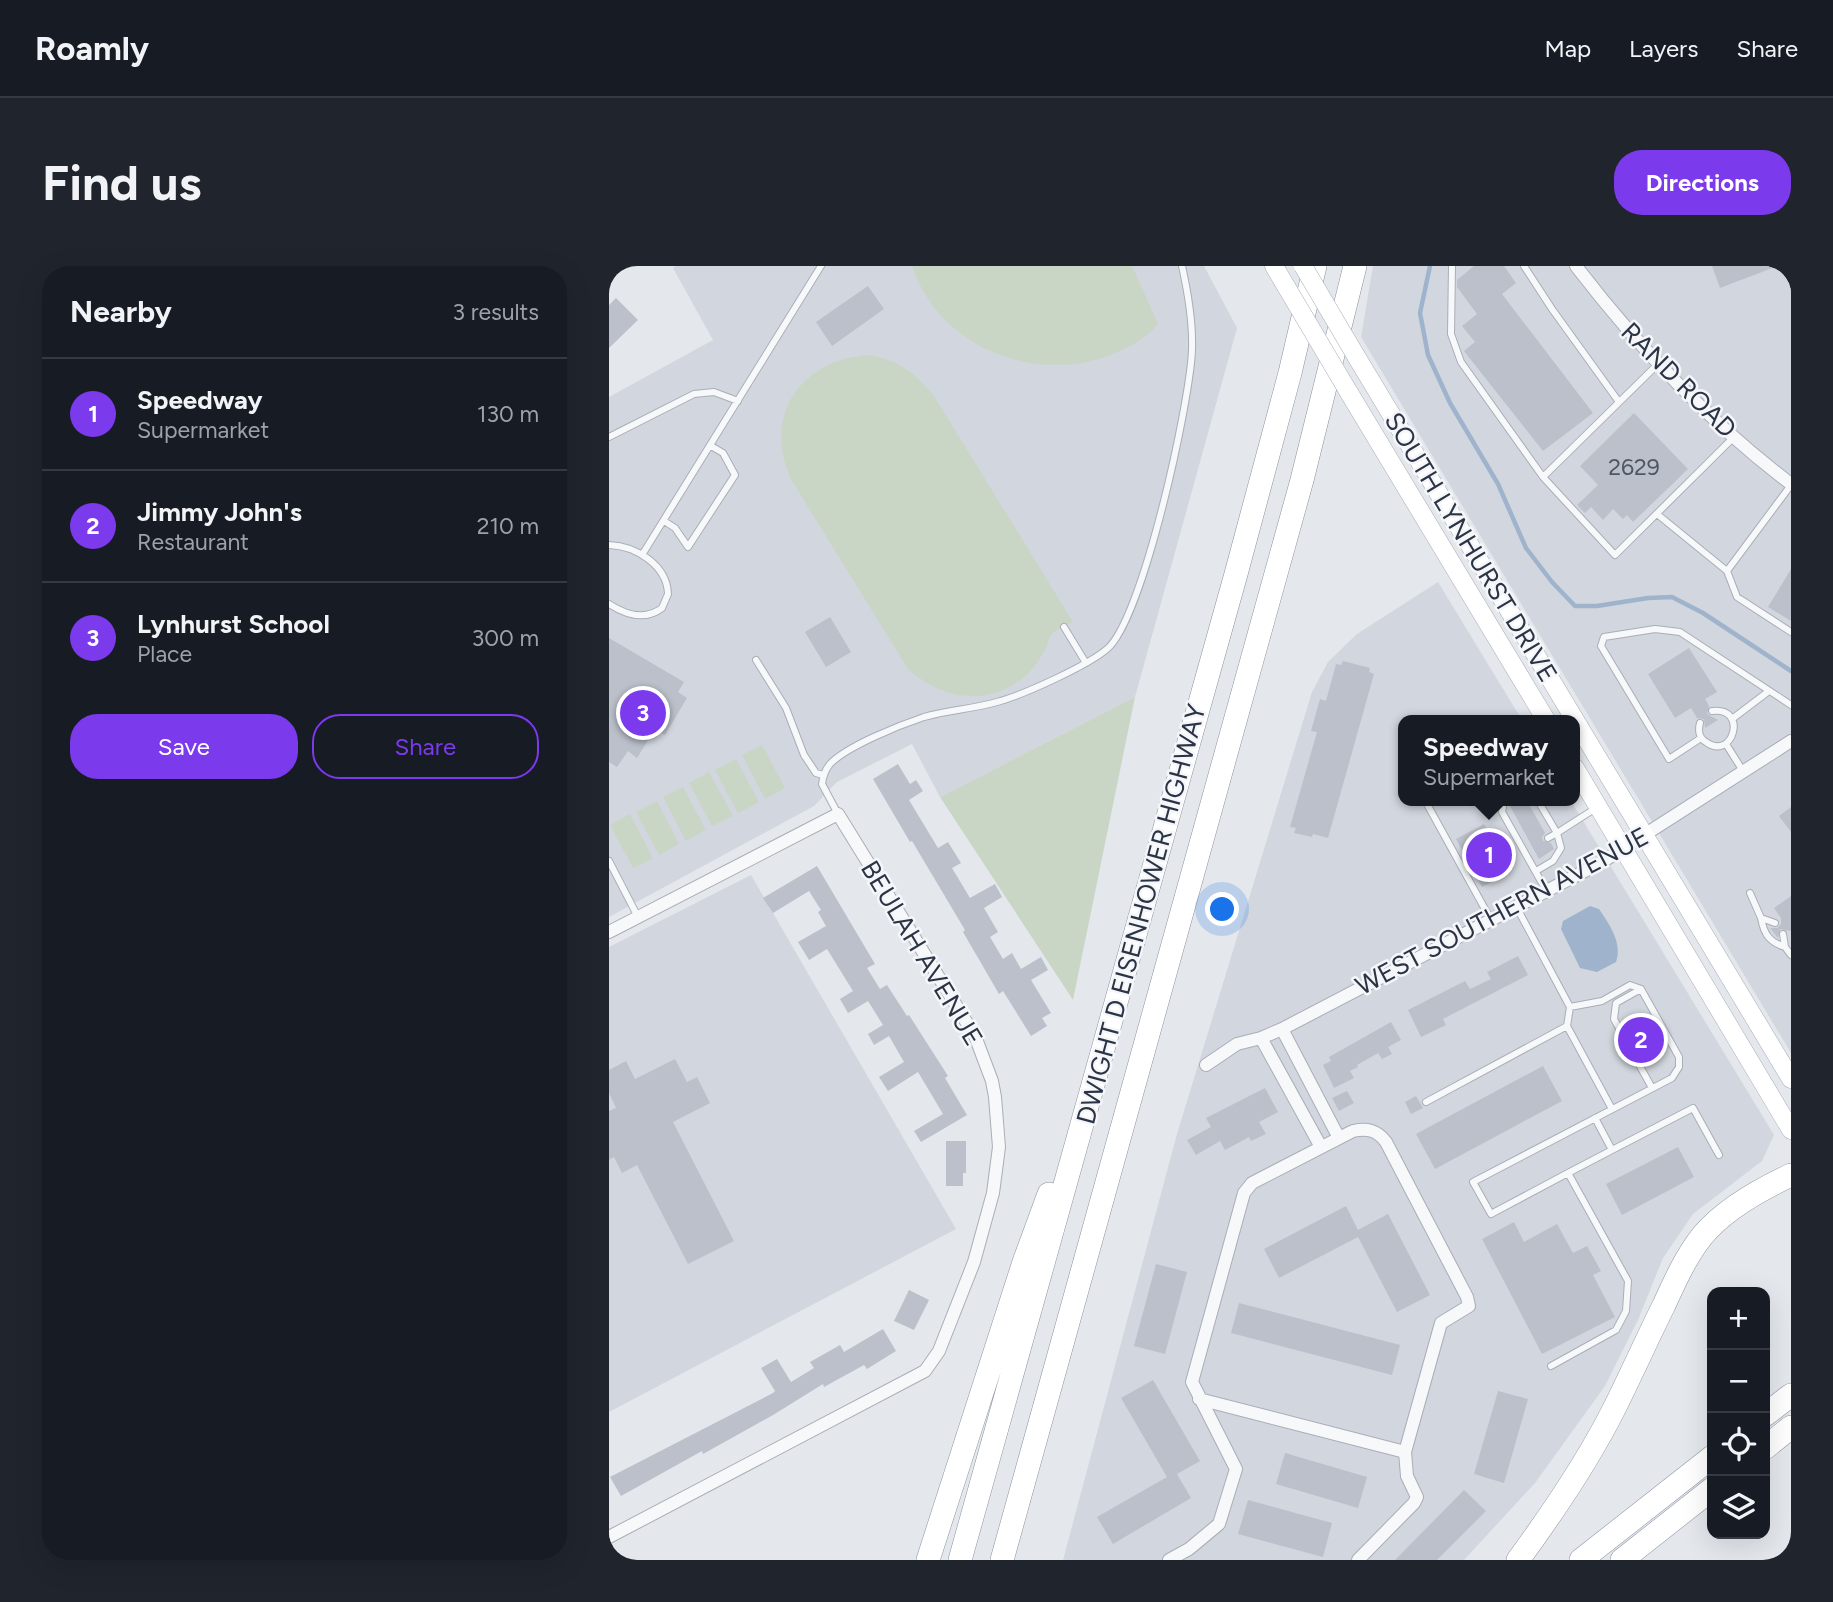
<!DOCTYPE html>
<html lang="en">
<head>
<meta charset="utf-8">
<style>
  body { margin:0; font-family:Figtree,sans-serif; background:#20242c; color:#f1f3f6 }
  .controls { position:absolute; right:21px; bottom:21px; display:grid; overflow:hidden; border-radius:14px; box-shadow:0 7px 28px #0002 }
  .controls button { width:63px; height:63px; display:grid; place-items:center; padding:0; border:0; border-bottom:2px solid #363941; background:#171b24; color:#f1f3f6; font:35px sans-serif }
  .you { position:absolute; left:614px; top:644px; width:24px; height:24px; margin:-18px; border:5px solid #fff; border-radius:50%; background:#1a73e8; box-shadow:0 0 0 10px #1a73e833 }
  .badge { display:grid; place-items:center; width:46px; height:46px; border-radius:50%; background:#7c3aed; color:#fff; font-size:23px; font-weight:700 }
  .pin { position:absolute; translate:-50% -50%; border:4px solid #fff; box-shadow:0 2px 7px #0006 }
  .popup { position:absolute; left:789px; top:449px; width:182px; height:91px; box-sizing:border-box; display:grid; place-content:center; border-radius:14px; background:#171b24; filter:drop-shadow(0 2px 5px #0005); font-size:23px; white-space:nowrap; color:#9ea1a6 }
  .popup b { font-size:26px; color:#f1f3f6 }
  .popup::after { content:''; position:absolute; left:50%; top:100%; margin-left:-14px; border:14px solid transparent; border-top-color:#171b24 }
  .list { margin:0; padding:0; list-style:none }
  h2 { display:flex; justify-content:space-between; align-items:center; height:91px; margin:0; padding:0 28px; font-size:30px }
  h2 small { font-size:23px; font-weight:400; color:#9ea1a6 }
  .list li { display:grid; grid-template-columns:46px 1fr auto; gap:21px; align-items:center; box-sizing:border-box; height:112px; padding:0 28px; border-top:2px solid #363941 }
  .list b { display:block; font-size:26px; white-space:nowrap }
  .list p { margin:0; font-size:23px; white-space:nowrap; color:#9ea1a6 }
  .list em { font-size:23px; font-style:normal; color:#9ea1a6 }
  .actions { display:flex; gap:14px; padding:21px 28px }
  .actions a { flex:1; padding:16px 0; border:2px solid #7c3aed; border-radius:28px; text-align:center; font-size:24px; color:#7c3aed }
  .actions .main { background:#7c3aed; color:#fff }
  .icon { flex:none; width:38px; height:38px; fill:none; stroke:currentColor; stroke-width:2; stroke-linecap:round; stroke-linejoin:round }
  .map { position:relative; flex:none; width:1182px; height:1294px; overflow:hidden; border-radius:28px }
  header { display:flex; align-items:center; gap:42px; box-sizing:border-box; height:98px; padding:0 35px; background:#171b24; border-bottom:2px solid #363941 }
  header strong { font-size:33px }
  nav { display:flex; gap:38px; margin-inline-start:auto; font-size:24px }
  .intro { display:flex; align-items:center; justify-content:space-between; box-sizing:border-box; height:168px; padding:0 42px }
  h1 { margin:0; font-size:49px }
  .button { padding:18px 32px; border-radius:28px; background:#7c3aed; color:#fff; font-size:24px; font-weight:700 }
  main { display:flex; gap:42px; padding:0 42px }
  aside { flex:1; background:#171b24; border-radius:28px; box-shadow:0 7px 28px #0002 }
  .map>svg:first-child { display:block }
  .built { fill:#d2d6de }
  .green { fill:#c9d6c5 }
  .water { fill:#9fb4cc }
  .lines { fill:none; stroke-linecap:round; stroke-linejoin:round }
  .stream { stroke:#9fb4cc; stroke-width:4.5 }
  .building { fill:#bbc0ca }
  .service-casing { stroke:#a9aeb7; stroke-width:8 }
  .minor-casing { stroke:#a9aeb7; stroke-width:14 }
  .secondary-casing { stroke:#a9aeb7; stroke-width:19 }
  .motorway-casing { stroke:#8b94a3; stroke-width:24 }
  .service { stroke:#f7f8fa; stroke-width:6 }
  .minor { stroke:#f7f8fa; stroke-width:12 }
  .secondary { stroke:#fff; stroke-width:18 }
  .motorway { stroke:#fff; stroke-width:23 }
  .secondary-bridge-casing { stroke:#a9aeb7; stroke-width:19; stroke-linecap:butt }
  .secondary-bridge { stroke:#fff; stroke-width:18 }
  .labels { text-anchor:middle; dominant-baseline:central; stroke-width:5; stroke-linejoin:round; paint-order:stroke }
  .number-label { font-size:23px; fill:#4f5766 }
  .street-label { font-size:26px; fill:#2b3445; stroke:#f4f6f9 }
</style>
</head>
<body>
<header>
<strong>Roamly</strong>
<nav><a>Map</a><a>Layers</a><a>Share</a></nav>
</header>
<div class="intro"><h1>Find us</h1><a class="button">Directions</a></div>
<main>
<aside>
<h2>Nearby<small>3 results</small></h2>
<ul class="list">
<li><span class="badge">1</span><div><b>Speedway</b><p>Supermarket</p></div><em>130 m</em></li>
<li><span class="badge">2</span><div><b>Jimmy John's</b><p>Restaurant</p></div><em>210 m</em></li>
<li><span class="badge">3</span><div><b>Lynhurst School</b><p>Place</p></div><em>300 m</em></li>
</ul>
<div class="actions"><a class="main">Save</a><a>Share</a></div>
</aside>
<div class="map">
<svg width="1182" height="1294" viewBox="0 0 1182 1294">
  <rect width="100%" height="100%" fill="#e4e7ec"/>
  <path class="built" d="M 67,0 L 595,0 L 628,62 L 526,431 L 331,531 L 303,478 L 228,516 L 205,540 L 0,651 L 0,131 L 104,74 L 64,2 Z
    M 764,0 L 1182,0 L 1182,787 L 752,71 Z
    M 829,316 L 913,454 L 794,454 L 794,535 L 962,535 L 1165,869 L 1153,895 L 1084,948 L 1054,992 L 1029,1054 L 996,1120 L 926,1217 L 855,1294 L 454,1294 L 568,868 L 703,426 L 719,396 L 748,368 Z
    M 142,609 L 347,963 L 0,1146 L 0,681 Z"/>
  <path class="green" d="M 303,0 L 523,0 L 549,58 C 534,76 511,86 490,93 C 415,115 328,76 303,0 Z
    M 261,89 C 292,96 305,106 325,130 L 464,356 C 458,359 445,364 441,370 C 439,373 439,377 438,380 C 433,390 427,399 420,407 C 382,442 335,435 299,403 L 183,215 C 152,151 192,92 261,89 Z
    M 526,431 L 464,734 L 331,531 Z
    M 153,479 L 176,522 L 156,533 L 133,489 Z
    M 127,493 L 150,536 L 129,547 L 106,504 Z
    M 100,506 L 124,550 L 103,560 L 80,517 Z
    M 74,521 L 97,564 L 77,575 L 54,531 Z
    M 48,535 L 70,578 L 50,589 L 27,546 Z
    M 21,548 L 44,592 L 24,602 L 1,559 Z"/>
  <path class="water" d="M 981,640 L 990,643 C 1000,658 1014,677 1007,696 L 988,706 L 971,702 L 952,663 L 954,655 Z"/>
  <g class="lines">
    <path class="stream" d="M 821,0 L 811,47 L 819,89 L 841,137 L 889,218 L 917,282 L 943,316 L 966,340 L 988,340 L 1039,332 L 1063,331 L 1094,347 L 1182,405"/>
  </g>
  <path class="building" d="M 865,0 L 895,0 L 907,17 L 893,28 L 984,147 L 934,185 L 855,85 L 866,76 L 853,60 L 868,48 L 848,21 L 848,14 Z
    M 1103,0 L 1166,0 L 1166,1 L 1111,22 Z
    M 259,20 L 275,43 L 223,80 L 207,56 Z
    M 7,32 L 29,54 L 0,82 L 0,39 Z
    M 1025,147 L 1079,203 L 1024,256 L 1018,249 L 1014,253 L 1004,243 L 994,254 L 982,241 L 976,247 L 968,239 L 989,219 L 971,200 Z
    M 1182,303 L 1182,355 L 1159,341 Z
    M 221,351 L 242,386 L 217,401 L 196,366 Z
    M 0,372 L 75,416 L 69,426 L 78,432 L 56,469 L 46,463 L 28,492 L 19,485 L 8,501 L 0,496 Z
    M 1080,382 L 1108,426 L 1096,433 L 1100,440 L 1098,448 L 1109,454 L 1096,462 L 1095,453 L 1088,452 L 1082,442 L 1066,452 L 1039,408 Z
    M 734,395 L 761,402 L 760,406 L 765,408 L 719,572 L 704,568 L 703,571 L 685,567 L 687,562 L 681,561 L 708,466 L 702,465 L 711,433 L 717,435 L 727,398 L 732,399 Z
    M 289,498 L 301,518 L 307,514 L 314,525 L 300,534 L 329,582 L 339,576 L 352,597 L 343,602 L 361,632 L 386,618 L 393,631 L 375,642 L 389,666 L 381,671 L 394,693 L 403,687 L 412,703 L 432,691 L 439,704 L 422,714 L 442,747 L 433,752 L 438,760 L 422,770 L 394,725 L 390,728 L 354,666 L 356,664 L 303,575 L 301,576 L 264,513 Z
    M 911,535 L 918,535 L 936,567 L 933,571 L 934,575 L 942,577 L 945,583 L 930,593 L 901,540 Z
    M 1182,541 L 1182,566 L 1170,550 Z
    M 875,558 L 901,606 L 873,621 L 847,573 Z
    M 208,600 L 266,698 L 258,702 L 271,723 L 278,719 L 298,750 L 300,749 L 339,810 L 336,812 L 358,849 L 312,876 L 305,865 L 334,848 L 309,806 L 279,825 L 270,811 L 295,796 L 280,770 L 265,779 L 259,768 L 274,759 L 259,735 L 239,747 L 231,733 L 244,725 L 218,683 L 200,694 L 189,676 L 217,660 L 209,646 L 212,644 L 200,625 L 164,647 L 154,632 Z
    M 1182,630 L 1182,665 L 1171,663 L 1169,672 L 1161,662 L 1168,662 L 1172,658 L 1172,652 L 1165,642 Z
    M 909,690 L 919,709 L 834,753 L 837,759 L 812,771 L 799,744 L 856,715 L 861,723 L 882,713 L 878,706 Z
    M 782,756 L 792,774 L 779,781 L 783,788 L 773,793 L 769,787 L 748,799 L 749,801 L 741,805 L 745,812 L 725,822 L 714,799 L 722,795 L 720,791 Z
    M 66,793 L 78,816 L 88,811 L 101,837 L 64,856 L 125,975 L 79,998 L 28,899 L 13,907 L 5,891 L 0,894 L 0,845 L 7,842 L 0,827 L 0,804 L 17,795 L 26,813 Z
    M 934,800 L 953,835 L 826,903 L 807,868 Z
    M 656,822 L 669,846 L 650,856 L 657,868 L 642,875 L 640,871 L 616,884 L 611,875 L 587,889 L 578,874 L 602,861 L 597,852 Z
    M 738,825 L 745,837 L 730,845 L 723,832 Z
    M 807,830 L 814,842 L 802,848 L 796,836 Z
    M 337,875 L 357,875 L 357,907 L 354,907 L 354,920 L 337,920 Z
    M 1069,881 L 1085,911 L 1013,949 L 997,918 Z
    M 737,940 L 749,964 L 779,948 L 821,1029 L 788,1046 L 749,971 L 670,1012 L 655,983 Z
    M 905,956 L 915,976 L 948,958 L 964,987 L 978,980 L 992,1005 L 984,1009 L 1006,1051 L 933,1088 L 873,973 Z
    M 547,998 L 578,1006 L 556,1088 L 525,1080 Z
    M 300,1024 L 320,1034 L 305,1064 L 285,1055 Z
    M 630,1037 L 791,1079 L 783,1109 L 622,1067 Z
    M 274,1063 L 287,1085 L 258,1103 L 255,1099 L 215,1121 L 214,1118 L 164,1149 L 94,1188 L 93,1185 L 12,1230 L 1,1211 L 164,1127 L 166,1125 L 152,1102 L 168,1093 L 182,1116 L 205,1102 L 201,1096 L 231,1079 L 235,1086 Z
    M 544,1114 L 591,1195 L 568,1208 L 582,1232 L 504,1278 L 488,1251 L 558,1211 L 512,1132 Z
    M 889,1125 L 919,1133 L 895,1217 L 865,1208 Z
    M 676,1187 L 758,1211 L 749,1242 L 667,1218 Z
    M 855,1224 L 877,1245 L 828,1294 L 786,1294 Z
    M 639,1234 L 723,1257 L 714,1291 L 629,1268 Z"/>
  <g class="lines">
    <g class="service-casing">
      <path id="service" d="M 843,0 L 842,68 L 852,96 L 934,211
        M 915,0 L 943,43 L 1010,136
        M 1049,98 L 934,211 L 1006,289 L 1125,171
        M 0,171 L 85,128 L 105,126 L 129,135
        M 1182,219 L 1118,305 L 1128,331 L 1182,366
        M 1048,248 L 1118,305
        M 55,255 L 66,262 L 79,281 L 126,209 L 114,187 L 102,180
        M 0,279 C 27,280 58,299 59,328 L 53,342 C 36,355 17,349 0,338
        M 33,289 L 212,0
        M 455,361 L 477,397
        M 147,394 L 177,442 L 195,489 L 207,507 L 214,509
        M 1123,453 L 1160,425
        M 1091,457 C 1089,464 1090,472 1097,476 C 1124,496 1140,440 1103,445
        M 1092,472 L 1060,493 L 992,380 L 995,371 L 1046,363 L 1071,366 L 1182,439
        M 1117,478 L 1134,505
        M 824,535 L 818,538 L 882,654
        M 895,535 L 893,546 L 938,626
        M 929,535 L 948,567 L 987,542
        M 229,548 L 213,518 C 214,510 216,504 221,498 C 238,480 291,459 315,451 C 339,444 364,443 388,436 C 414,429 478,400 498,383 C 534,353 581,136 583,84 C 584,56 579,27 573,0
        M 0,595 L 29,651
        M 927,605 L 944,595 L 952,582 L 948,567 L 939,572
        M 1141,627 L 1152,652 L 1166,657
        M 908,642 L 961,741 L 958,760 L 1003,843
        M 1152,652 C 1155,668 1160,676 1176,681
        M 1174,668 L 1176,681 L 1182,689
        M 1032,723 L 1007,737 L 1005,753 L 1043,822
        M 817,836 L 958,760
        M 1003,884 L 1084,842 L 1110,889
        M 959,907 L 882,948 L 864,916 L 1063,812 L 1070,801 L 1070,791 L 1032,723 L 1021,719 L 993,735 L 961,741
        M 942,1100 L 1007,1064 L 1017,1045 L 1019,1015 L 959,907 L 1003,884 L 986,852"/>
    </g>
    <g class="minor-casing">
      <path id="minor" d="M 967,0 C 1030,82 1100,156 1182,218
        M 0,666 L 229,548 L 366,770 L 383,815 L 386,831 L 390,881 L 384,927 L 365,996 L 330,1085 L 316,1105 L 0,1271
        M 673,763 L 730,872
        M 652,772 L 712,881
        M 597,799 L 628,778 L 652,772 L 673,763 L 993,596 L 1182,475
        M 590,1133 L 796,1186
        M 560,1294 L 580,1283 L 610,1258 L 627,1203 L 583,1116 L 635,927 L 643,917 L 744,865 C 758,862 768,864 777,876 L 858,1031 L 860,1040 L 832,1057 L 796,1186 L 798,1210 L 808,1231 L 805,1237 L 749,1294"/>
    </g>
    <g class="secondary-casing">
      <path id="secondary" d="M 665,0 L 678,22
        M 747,90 L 1182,813
        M 739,125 L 937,454
        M 966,502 L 1182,864"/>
    </g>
    <g class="motorway-casing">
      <path id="motorway" d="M 1156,1149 L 1182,1129
        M 1156,1182 L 1182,1161
        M 319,1294 L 415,996 L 440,928
        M 351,1294 L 627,308 L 681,107 L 706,0
        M 393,1294 L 693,214 L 746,0
        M 909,1294 C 945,1245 979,1195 1006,1141 C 1023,1107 1038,1073 1055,1039 C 1066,1015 1077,990 1094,969 C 1116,943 1152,923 1182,909
        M 972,1294 L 1103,1191
        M 1013,1294 L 1103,1223"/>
    </g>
    <use href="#service" class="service"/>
    <use href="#minor" class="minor"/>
    <use href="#secondary" class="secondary"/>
    <use href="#motorway" class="motorway"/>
    <g class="secondary-bridge-casing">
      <path id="secondary-bridge" d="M 694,0 L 747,90
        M 678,22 L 739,125"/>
    </g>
    <use href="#secondary-bridge" class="secondary-bridge"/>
  </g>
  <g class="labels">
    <g class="number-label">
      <text x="1025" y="201">2629</text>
    </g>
    <g class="street-label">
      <text transform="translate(1070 114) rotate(45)">RAND ROAD</text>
      <text transform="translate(862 281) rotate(59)">SOUTH LYNHURST DRIVE</text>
      <text transform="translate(893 645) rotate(-28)">WEST SOUTHERN AVENUE</text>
      <text transform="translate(532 648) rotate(-75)">DWIGHT D EISENHOWER HIGHWAY</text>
      <text transform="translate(313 687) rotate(59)">BEULAH AVENUE</text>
    </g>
  </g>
</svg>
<div class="controls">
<button>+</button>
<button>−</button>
<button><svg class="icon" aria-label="locate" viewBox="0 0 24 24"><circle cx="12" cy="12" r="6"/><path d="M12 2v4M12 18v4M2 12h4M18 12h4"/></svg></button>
<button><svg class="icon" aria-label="layers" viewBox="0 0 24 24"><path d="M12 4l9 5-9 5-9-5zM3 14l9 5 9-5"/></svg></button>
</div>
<div class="you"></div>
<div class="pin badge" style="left:880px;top:589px">1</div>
<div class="popup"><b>Speedway</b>Supermarket</div>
<div class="pin badge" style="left:1032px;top:774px">2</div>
<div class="pin badge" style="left:34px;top:447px">3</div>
</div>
</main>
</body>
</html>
